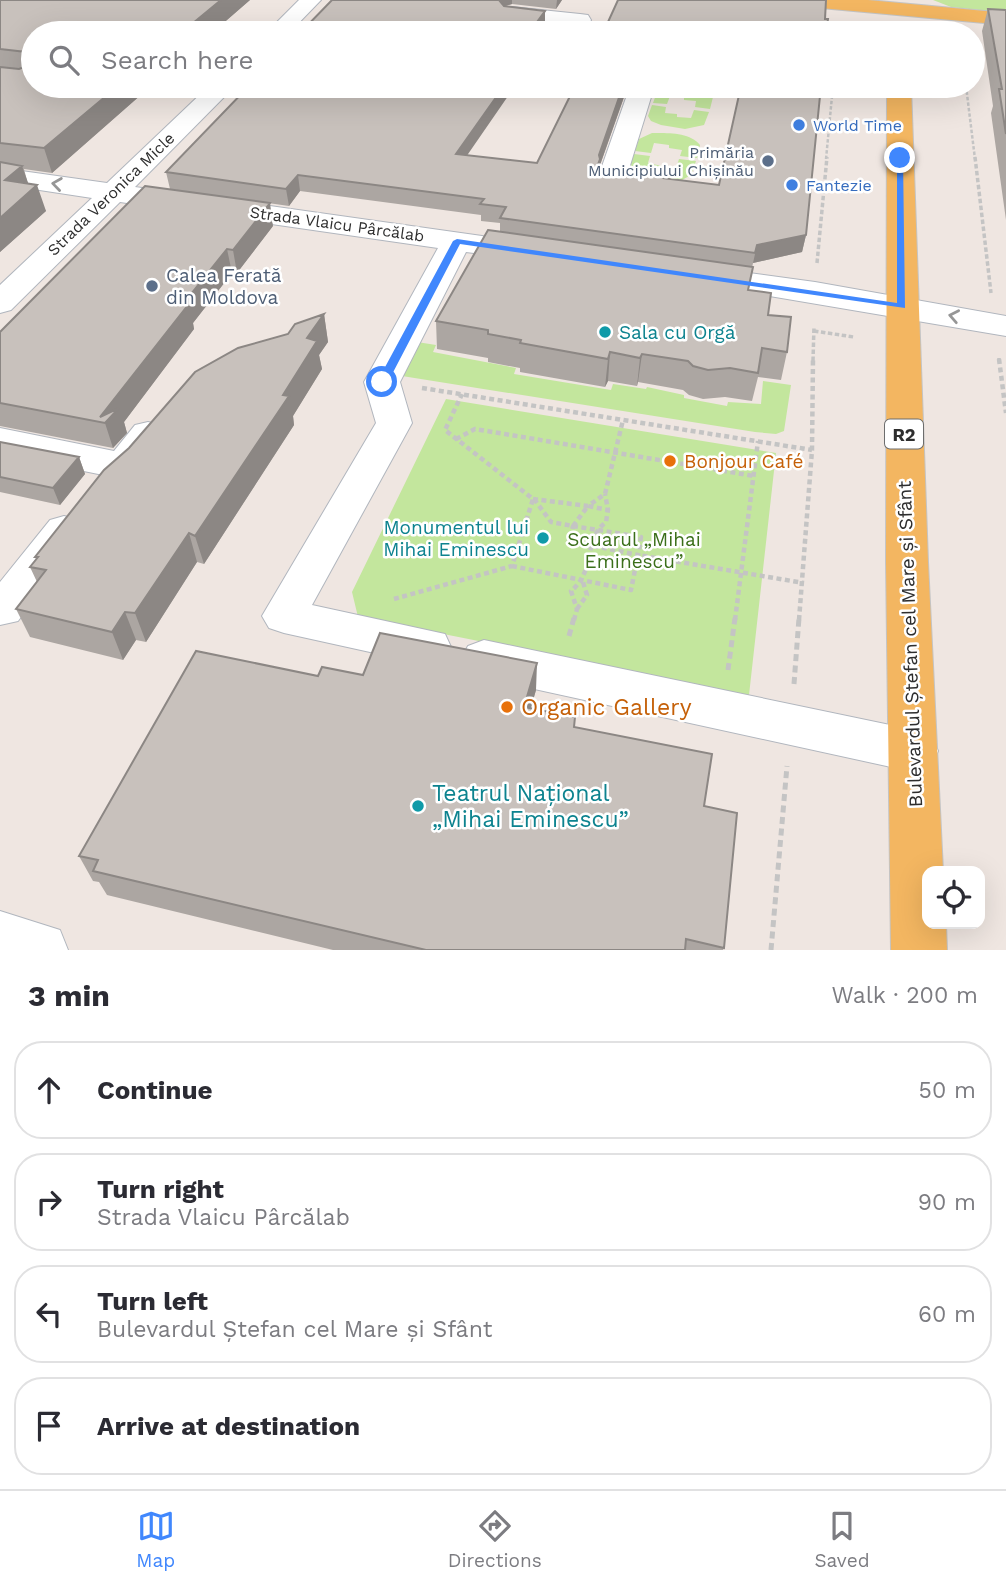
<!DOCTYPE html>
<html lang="en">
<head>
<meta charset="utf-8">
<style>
  body { margin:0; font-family:"Work Sans",sans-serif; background:#f2f2f3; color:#2b2b33 }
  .controls { position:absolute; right:21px; bottom:21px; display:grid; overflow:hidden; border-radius:14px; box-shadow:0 7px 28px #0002 }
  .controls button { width:63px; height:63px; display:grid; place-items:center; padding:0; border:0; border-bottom:2px solid #e1e1e2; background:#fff; color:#2b2b33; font:35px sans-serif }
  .stop { position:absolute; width:21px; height:21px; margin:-16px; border:5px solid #4087fd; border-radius:50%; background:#fff }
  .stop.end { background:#4087fd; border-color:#fff; box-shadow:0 2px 7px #0008 }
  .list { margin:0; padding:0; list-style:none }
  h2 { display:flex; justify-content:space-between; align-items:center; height:91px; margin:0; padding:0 28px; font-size:30px }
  h2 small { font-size:23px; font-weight:400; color:#7c7c81 }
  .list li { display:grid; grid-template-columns:46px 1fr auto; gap:21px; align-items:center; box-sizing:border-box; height:98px; margin:0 14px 14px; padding:0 14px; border:2px solid #e1e1e2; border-radius:28px }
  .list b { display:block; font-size:26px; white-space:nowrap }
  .list p { margin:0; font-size:23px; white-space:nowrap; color:#7c7c81 }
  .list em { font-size:23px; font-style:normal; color:#7c7c81 }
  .icon { flex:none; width:38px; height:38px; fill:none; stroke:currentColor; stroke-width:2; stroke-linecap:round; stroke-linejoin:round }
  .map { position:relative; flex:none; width:1006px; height:950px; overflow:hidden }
  .search { position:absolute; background:#fff; box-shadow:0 7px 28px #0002; left:21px; right:21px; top:21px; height:77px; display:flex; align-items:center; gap:18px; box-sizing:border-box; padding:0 24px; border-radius:38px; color:#7c7c81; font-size:26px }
  .sheet { height:539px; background:#fff }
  nav { display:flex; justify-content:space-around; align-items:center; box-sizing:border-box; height:98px; border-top:2px solid #e1e1e2; background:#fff; font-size:19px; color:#7c7c81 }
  nav a { display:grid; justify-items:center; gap:4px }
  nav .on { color:#4087fd }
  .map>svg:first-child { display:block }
  .green { fill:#c3e69d }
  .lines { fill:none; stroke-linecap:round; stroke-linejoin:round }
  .minor-casing { stroke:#b1b6be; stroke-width:2 }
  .major-casing { stroke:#c4c4c4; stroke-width:2 }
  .path-far3 { stroke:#c4c4c4; stroke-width:2.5; stroke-dasharray:3.5 2; stroke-linecap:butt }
  .path-far2 { stroke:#c4c4c4; stroke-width:3.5; stroke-dasharray:4.5 2.5; stroke-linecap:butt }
  .path-far1 { stroke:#c4c4c4; stroke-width:4.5; stroke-dasharray:5 3.5; stroke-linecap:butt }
  .path { stroke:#c4c4c4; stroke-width:5; stroke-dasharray:7 4.5; stroke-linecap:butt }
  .minor { fill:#fff; fill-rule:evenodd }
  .major { fill:#f3b661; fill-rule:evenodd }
  .wall { fill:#aca6a2 }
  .shaded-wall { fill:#8c8784 }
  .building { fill:#c8c1bc; stroke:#8c8784; stroke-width:2 }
  .oneway { stroke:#969696 }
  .route { fill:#4087fd }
  .shop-dot { fill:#3f7fe0; stroke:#fff; stroke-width:2.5 }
  .service-dot { fill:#5c6f8a; stroke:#fff; stroke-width:2.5 }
  .culture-dot { fill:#0f9aa8; stroke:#fff; stroke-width:2.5 }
  .food-dot { fill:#e8710a; stroke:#fff; stroke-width:2.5 }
  .labels { text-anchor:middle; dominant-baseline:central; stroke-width:5; stroke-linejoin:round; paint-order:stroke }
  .far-shop-label { font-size:16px; fill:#366cbe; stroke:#fff; text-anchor:start }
  .far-service-label { font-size:16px; fill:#4e5e75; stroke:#fff; text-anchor:end }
  .far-street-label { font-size:16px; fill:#2e2e2e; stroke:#fff }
  .shield { fill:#fff; stroke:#6d6d6d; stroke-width:2 }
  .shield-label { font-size:18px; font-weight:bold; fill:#2e2e2e }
  .service-label { font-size:19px; fill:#4e5e75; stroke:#fff; text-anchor:start }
  .culture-label { font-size:19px; fill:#0d838f; stroke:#fff; text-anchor:start }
  .food-label { font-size:19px; fill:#c56008; stroke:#fff; text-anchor:start }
  .park-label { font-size:19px; fill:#3b6f1a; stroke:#fff }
  .street-label { font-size:19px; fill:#2e2e2e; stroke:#fff }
  .near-food-label { font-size:23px; fill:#c56008; stroke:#fff; text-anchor:start }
  .near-culture-label { font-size:23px; fill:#0d838f; stroke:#fff; text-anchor:start }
</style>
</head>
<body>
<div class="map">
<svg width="1006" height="950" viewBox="0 0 1006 950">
  <rect width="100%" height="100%" fill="#efe6e1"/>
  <path class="green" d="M 933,0 L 1006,0 L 1006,13 L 951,7 Z
    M 667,87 L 701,90 L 713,97 L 710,109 L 695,107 L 696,101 L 684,100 L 684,97 L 670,96 L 667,104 L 653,103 L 657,92 Z
    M 652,105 L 666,107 L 665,113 L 677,114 L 677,117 L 691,118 L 694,110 L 709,112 L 704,125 L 685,129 L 661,125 L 651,121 L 648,116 Z
    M 652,133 C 667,133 690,132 700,145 L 697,158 L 680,156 L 682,150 L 669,148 L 669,145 L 654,143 L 651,153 L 635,151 L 639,139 Z
    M 634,154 L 650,156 L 648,163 L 676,169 L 679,159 L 696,161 L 691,175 L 682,180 L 637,175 L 630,166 Z
    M 417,342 L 436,345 L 433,352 L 516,368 L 514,374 L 611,390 L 613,384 L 646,389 L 647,387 L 684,395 L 684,398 L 727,406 L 728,402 L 761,404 L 763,381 L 791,385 L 784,431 L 776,434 L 755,432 L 402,376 Z
    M 446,399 L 776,453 L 749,695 L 358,617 L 352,592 Z"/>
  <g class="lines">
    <g class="minor-casing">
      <path id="minor" d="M 299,0 L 321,0 L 289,33 L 266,33 Z
        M 512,7 L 580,14 L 588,15 L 591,20 L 584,33 L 562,33 L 566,25 L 504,18 L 501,13 L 504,8 Z
        M 209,86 L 235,86 L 135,187 L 482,236 L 493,239 L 497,245 L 493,251 L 482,254 L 466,252 L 400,382 L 412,423 L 312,605 L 445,634 L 451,647 L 445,660 L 429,665 L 284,633 L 269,628 L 262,616 L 376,423 L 364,382 L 438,248 L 120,202 L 11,310 L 0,313 L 0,285 L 92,198 L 0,184 L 0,168 L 107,183 Z
        M 605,86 L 645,86 L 652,94 L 628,172 L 624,178 L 614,180 L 604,178 L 600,172 L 627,95 L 608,91 Z
        M 697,266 L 815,282 L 1006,316 L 1006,336 L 686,282 L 681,275 L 686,268 Z
        M 148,422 L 161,425 L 166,434 L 136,475 L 123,479 L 0,454 L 0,428 L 114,451 L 135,425 Z
        M 64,516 L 78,520 L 84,531 L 78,542 L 18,621 L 0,625 L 0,582 L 50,520 Z
        M 484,640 L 914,730 L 931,736 L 938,751 L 931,766 L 914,772 L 484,678 L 468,672 L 461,659 L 468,646 Z
        M 0,911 L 60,930 L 68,950 L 0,950 Z"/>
    </g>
    <g class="major-casing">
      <path id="major" d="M 789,0 L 868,0 L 1006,13 L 1006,25 L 799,6 L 792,4 Z
        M 887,86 L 911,86 L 928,562 L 943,871 L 927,871 L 927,924 L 946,924 L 947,950 L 891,950 L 886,562 Z"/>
    </g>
    <path class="path-far3" d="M 966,86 L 975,159
      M 826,159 L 833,86"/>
    <path class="path-far2" d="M 975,157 L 991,293
      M 817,263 L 827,157
      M 814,331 L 854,337
      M 999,358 L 999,361
      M 813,361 L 814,326"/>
    <path class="path-far1" d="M 999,359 L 1006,413
      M 422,388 L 812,450
      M 456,439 L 475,429 L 754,476
      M 533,499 L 588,506 L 605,494 L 623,420
      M 534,499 L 551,522 L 573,526
      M 573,526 L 641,537 L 638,555 L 569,541 Z
      M 573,526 L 588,506 L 608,510
      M 512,566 L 631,590 L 638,555 L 804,583
      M 394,599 L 512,566 L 533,499 L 445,430 L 462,394
      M 577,609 L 587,595 L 583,582
      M 574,620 L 577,609 L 571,591 C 597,569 582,541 606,522 L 608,510 L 605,494
      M 735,620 L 758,441
      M 799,620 L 812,450 L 813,359"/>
    <path class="path" d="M 569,636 L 574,618
      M 728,670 L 735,618
      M 794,684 L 799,618
      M 771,950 L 787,766"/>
    <use href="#minor" class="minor"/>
    <use href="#major" class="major"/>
  </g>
  <path class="wall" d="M 0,0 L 250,0 L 212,33 L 33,33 L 33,86 L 151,86 L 52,173 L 24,169 L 28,184 L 46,211 L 0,252 Z
    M 332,0 L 562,0 L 556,9 L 512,4 L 504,6 L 545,25 Z
    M 988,9 L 1006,10 L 1006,220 L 991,113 L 993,106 L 982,31 Z
    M 714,86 L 821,86 L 806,235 L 802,252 L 753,263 L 748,290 L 768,315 L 787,352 L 781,380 L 758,377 L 752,401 L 725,397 L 703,399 L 689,395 L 683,390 L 638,382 L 637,386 L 608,381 L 605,387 L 520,372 L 520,368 L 488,362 L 488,358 L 437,349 L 436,321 L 500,231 L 500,223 L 481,221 L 481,215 L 300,191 L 289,206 L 170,189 L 166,172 L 467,155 L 537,163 L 624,97 L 600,165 L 599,170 L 719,185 L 740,90 L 714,88 Z
    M 273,226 L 237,273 L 232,273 L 193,323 L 194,329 L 124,422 L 127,433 L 113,448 L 0,426 L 0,332 Z
    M 324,314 L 328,342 L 319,355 L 322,369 L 293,416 L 294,425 L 204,564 L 197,562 L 146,642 L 136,640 L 123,660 L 30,637 L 16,609 L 37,582 L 30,567 L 36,559 L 35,557 L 288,334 Z
    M 0,442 L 79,457 L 85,474 L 60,505 L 0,492 Z
    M 363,675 L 536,690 L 531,708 L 575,717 L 575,727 L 724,948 L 723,950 L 333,950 L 107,895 L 99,882 L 93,881 L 79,856 L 318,676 Z"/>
  <path class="shaded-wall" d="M 221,0 L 250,0 L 212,33 L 181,33 Z
    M 499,0 L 512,0 L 512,4 L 502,7 Z
    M 557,0 L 562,0 L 556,9 Z
    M 545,11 L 545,25 L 539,33 L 529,33 Z
    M 118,86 L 151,86 L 52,173 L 44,148 Z
    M 504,86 L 515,86 L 457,170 L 456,154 Z
    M 623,86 L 624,86 L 624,97 L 600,165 L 599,175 L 596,170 L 599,155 Z
    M 22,166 L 31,191 L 37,185 L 46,211 L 0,252 L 0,218 L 5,180 Z
    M 298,175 L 300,191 L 289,206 L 286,189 Z
    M 270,203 L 273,226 L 237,273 L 233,250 Z
    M 806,235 L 802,252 L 753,263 L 757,245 Z
    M 227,249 L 232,273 L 193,323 L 194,329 L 124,422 L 127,433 L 113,448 L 105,423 L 100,417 L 183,304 Z
    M 324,314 L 328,342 L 319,355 L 322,369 L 293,416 L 294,425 L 204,564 L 195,536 L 283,395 L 307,338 Z
    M 610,352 L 608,381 L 605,387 L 608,359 Z
    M 642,354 L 638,382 L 637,386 L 640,358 Z
    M 79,457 L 85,474 L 60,505 L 53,488 Z
    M 189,533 L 197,562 L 146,642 L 135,613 Z
    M 125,612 L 136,640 L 123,660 L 112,632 Z
    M 537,663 L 536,690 L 523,734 L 524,707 Z"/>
  <path class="building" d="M 0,0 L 221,0 L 181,33 L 33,33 L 33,86 L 118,86 L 44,148 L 0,143 L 0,67 L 19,69 L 32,64 L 26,52 L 0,49 Z
    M 332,0 L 499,0 L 504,6 L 545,11 L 529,33 L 300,33 Z
    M 618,0 L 826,0 L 825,19 L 828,19 L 826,33 L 603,33 Z
    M 988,9 L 1006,10 L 1006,134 L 999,89 L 1002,89 Z
    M 249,86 L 504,86 L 456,154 L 537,163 L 575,86 L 623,86 L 599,155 L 600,159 L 596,170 L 719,185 L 741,86 L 821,86 L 806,235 L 757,245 L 755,253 L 500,218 L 506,207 L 480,204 L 484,199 L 298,175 L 286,189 L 166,172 Z
    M 0,162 L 22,166 L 5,180 L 37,185 L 0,218 Z
    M 145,186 L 270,203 L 233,250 L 227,249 L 183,304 L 188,305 L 100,417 L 119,408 L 105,423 L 0,403 L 0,332 Z
    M 488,230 L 753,267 L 748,290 L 771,293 L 768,315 L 791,317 L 787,352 L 762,348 L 758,373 L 730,368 L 708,370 L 693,366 L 688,361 L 642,354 L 640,358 L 610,352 L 608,359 L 520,343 L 521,340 L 488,334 L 488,330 L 436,321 Z
    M 324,314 L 307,338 L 317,341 L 283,395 L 289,396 L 195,536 L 189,533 L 135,613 L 125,612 L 112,632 L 16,609 L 46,570 L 30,567 L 38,557 L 35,557 L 104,470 L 129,448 L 195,372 L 238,348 L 288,334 L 295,324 Z
    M 0,442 L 79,457 L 53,488 L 0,477 Z
    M 380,633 L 537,663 L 524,707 L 575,717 L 574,727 L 712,754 L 704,806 L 737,813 L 724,948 L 686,939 L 685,950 L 426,950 L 93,871 L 98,860 L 79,856 L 196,651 L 318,676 L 322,667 L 363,675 Z"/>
  <defs><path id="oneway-chevron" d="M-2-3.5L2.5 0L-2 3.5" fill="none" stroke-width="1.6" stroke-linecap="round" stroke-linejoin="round" transform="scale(1.75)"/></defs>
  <g class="oneway">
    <use href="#oneway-chevron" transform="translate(57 184) rotate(-172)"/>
    <use href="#oneway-chevron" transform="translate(954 316) rotate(-169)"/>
  </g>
  <path class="route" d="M 897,157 L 903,158 L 905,308 L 460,244 L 388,382 L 382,385 L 377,382 L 453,241 L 457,239 L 897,303 Z"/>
  <g class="shop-dot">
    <circle cx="799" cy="125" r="7"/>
    <circle cx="792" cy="185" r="7"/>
  </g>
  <g class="service-dot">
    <circle cx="768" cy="161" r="7"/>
    <circle cx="152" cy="286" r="7"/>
  </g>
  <g class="culture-dot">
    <circle cx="605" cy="332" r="7"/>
    <circle cx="543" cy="538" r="7"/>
    <circle cx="418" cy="806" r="7"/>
  </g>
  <g class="food-dot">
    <circle cx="670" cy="461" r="7"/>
    <circle cx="507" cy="707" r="7"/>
  </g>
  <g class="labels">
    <g class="far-shop-label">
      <text x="813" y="125">World Time</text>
      <text x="806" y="185">Fantezie</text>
    </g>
    <g class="far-service-label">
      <text x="754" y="152">Primăria<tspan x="754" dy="18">Municipiului Chișinău</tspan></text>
    </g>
    <g class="far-street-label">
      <text transform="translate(111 194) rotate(-44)">Strada Veronica Micle</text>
      <text transform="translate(337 224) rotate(8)">Strada Vlaicu Pârcălab</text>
    </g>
    <rect class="shield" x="885" y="419.5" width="38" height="29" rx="5"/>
    <g class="shield-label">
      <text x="904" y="434">R2</text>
    </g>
    <g class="service-label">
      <text x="166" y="275">Calea Ferată<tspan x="166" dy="22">din Moldova</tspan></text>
    </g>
    <g class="culture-label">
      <text x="619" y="332">Sala cu Orgă</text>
      <text x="529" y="527" text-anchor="end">Monumentul lui<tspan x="529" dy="22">Mihai Eminescu</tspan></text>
    </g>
    <g class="food-label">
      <text x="684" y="461">Bonjour Café</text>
    </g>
    <g class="park-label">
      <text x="634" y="539">Scuarul „Mihai<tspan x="634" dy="22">Eminescu”</tspan></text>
    </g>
    <g class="street-label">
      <text transform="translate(910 644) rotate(-92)">Bulevardul Ștefan cel Mare și Sfânt</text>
    </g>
    <g class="near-food-label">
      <text x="521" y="707">Organic Gallery</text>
    </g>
    <g class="near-culture-label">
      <text x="432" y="793">Teatrul Național<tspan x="432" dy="26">„Mihai Eminescu”</tspan></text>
    </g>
  </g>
</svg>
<div class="controls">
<button><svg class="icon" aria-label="locate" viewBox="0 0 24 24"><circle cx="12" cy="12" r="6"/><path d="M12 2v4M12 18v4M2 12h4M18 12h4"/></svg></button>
</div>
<div class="stop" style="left:382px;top:382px"></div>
<div class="stop end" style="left:900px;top:158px"></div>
<div class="search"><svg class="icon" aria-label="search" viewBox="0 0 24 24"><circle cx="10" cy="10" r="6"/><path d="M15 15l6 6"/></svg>Search here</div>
</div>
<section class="sheet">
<h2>3 min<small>Walk · 200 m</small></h2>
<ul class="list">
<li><svg class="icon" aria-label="ahead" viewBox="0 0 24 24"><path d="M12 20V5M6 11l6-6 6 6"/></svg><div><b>Continue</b></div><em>50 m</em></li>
<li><svg class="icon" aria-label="right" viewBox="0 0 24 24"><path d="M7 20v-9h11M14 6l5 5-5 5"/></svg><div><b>Turn right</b><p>Strada Vlaicu Pârcălab</p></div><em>90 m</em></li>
<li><svg class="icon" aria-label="left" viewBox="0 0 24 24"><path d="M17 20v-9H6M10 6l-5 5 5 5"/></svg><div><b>Turn left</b><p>Bulevardul Ștefan cel Mare și Sfânt</p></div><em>60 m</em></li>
<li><svg class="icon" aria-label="arrive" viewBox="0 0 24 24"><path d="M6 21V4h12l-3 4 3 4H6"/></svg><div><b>Arrive at destination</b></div></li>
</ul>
</section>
<nav>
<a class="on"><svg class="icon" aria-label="map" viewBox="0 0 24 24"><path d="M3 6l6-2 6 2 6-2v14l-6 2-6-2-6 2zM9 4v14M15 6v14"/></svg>Map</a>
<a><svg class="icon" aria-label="directions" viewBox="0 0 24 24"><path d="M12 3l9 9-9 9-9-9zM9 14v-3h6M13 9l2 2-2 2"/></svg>Directions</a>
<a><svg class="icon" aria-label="saved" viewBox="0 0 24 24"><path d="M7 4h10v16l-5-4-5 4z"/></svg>Saved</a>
</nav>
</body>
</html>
